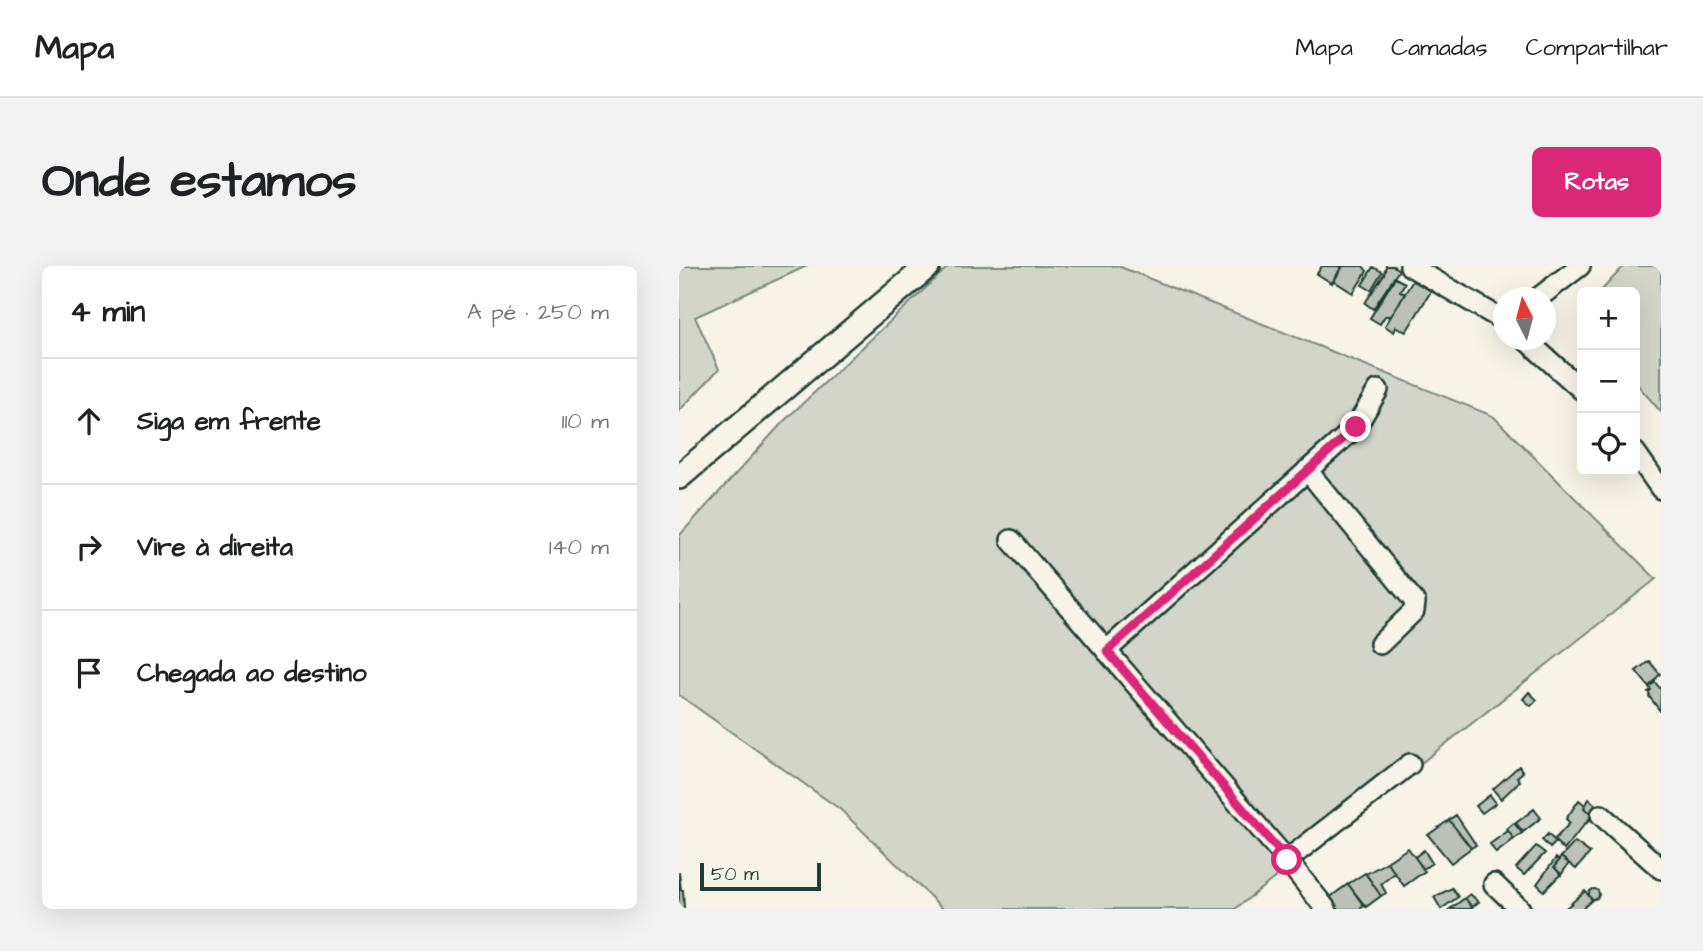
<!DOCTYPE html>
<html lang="pt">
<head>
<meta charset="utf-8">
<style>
  body { margin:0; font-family:"Architects Daughter",sans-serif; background:#f2f2f2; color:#202124 }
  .controls { position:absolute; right:21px; top:21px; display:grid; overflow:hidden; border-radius:10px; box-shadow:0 7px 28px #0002 }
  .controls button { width:63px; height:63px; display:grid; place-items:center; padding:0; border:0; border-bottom:2px solid #e0e0e0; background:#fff; color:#202124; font:35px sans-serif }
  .compass { position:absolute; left:814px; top:21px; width:63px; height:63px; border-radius:50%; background:#fff; box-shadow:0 7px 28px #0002; rotate:354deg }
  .scale { position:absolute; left:21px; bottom:18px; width:121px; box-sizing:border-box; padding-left:7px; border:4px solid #1f3d34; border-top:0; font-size:19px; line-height:24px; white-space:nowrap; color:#1f3d34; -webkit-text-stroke:5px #f7f3e8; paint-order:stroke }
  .stop { position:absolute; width:21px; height:21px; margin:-16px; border:5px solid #db2777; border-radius:50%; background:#fff }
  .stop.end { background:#db2777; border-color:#fff; box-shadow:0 2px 7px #0008 }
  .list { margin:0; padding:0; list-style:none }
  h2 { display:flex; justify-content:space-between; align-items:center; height:91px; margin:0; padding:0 28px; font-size:30px }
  h2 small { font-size:23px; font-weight:400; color:#757577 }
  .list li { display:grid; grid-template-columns:46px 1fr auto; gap:21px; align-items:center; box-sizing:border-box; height:126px; padding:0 28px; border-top:2px solid #e0e0e0 }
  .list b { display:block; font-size:26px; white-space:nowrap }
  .list em { font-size:23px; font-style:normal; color:#757577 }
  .icon { flex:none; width:38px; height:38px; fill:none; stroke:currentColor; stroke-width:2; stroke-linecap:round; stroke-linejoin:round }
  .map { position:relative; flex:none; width:982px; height:643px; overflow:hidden; border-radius:10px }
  header { display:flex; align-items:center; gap:42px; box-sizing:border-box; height:98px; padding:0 35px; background:#fff; border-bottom:2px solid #e0e0e0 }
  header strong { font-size:33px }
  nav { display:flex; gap:38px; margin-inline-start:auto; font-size:24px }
  .intro { display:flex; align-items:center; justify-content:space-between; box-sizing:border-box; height:168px; padding:0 42px }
  h1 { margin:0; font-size:49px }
  .button { padding:18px 32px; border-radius:10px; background:#db2777; color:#fff; font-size:24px; font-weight:700 }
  main { display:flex; gap:42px; padding:0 42px }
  aside { flex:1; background:#fff; border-radius:10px; box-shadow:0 7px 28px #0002 }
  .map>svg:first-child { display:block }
  .green { fill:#d3d5ca; stroke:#79897f; stroke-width:2 }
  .building { fill:#bbc1b6; stroke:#1f3d34; stroke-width:2 }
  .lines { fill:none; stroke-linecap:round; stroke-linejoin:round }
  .minor-casing { stroke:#1f3d34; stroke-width:24 }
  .major-casing { stroke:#1f3d34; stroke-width:28 }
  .minor { stroke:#f7f3e8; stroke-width:19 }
  .major { stroke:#f7f3e8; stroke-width:23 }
  .route { stroke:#db2777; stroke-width:9 }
</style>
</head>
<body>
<header>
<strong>Mapa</strong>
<nav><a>Mapa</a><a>Camadas</a><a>Compartilhar</a></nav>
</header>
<div class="intro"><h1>Onde estamos</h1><a class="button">Rotas</a></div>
<main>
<aside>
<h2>4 min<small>A pé · 250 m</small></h2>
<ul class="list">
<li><svg class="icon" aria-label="ahead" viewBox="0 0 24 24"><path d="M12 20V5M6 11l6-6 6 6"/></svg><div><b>Siga em frente</b></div><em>110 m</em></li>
<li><svg class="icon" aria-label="right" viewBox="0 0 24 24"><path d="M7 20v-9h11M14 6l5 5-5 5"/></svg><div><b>Vire à direita</b></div><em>140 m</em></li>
<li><svg class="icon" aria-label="arrive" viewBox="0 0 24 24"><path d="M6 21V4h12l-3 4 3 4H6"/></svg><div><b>Chegada ao destino</b></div></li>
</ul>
</aside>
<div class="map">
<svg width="982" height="643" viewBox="0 0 982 643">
  <rect width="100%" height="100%" fill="#f7f3e8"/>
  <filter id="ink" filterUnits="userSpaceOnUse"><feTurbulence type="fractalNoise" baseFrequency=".0143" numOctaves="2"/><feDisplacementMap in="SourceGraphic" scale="14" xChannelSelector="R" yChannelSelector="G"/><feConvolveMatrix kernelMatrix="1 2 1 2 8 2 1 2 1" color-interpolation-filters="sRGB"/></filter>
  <g filter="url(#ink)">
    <path class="green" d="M 0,0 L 128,0 L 16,51 L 40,103 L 0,145 Z
      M 270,0 L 439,0 L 814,150 L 977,313 L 556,643 L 264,643 L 162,544 L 0,429 L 0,270 L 105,155 Z
      M 945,0 L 982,0 L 982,146 L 956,116 L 956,26 L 921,26 Z"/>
    <path class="building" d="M 643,0 L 663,0 L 653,17 L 638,8 Z
      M 664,0 L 684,0 L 688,5 L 674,27 L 655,15 Z
      M 707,0 L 714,0 L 720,4 L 694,43 L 686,37 L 705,8 Z
      M 694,1 L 703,6 L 692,24 L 683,19 Z
      M 736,11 L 754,22 L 727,66 L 717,61 L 715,66 L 706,60 Z
      M 716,12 L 726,17 L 721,25 L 726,28 L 712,50 L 706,50 L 701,58 L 691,52 Z
      M 970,395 L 981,408 L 970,421 L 957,405 Z
      M 976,416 L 982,424 L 981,445 L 970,430 L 971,429 L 969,426 L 972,424 L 970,421 Z
      M 850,426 L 858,434 L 852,440 L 844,433 Z
      M 840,500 L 844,506 L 838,511 L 841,515 L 822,533 L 814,523 Z
      M 811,529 L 817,537 L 803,547 L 797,540 Z
      M 910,533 L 920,542 L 907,558 L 913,549 L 905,542 Z
      M 900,534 L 906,539 L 905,542 L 913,549 L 885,584 L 875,574 L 891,557 L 887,553 Z
      M 855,543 L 862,552 L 844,566 L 837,557 Z
      M 777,549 L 797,579 L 792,582 L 770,554 Z
      M 770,554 L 792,582 L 772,597 L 749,569 Z
      M 835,557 L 843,567 L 835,573 L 828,563 Z
      M 829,565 L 835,573 L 817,587 L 811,578 Z
      M 869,568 L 877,576 L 871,582 L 863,574 Z
      M 896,576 L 911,587 L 897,603 L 882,591 Z
      M 857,580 L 866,587 L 845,609 L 837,602 Z
      M 729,582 L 746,605 L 725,620 L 708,596 Z
      M 745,584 L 753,597 L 744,603 L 736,591 Z
      M 882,591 L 890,597 L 882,609 L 875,601 Z
      M 877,592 L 880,595 L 875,601 L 882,608 L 865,625 L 858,618 Z
      M 708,596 L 716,607 L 702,618 L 707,627 L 702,630 L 687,608 Z
      M 0,606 L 2,624 L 4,624 L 5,643 L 0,643 Z
      M 686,607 L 702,630 L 687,641 L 669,618 Z
      M 669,618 L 685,640 L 681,643 L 653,643 L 646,635 Z
      M 773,622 L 779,631 L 762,643 L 755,631 Z
      M910 628a5 5 0 1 1 10 0a5 5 0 1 1-10 0Z
      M 906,625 L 913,634 L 903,643 L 886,643 Z
      M 791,628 L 800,636 L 793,641 L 786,632 Z
      M 786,632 L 794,643 L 771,643 Z"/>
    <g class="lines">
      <g class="minor-casing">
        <path id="minor" d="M 731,0 L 824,54
          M 859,32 L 901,0
          M 847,74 L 903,124
          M 956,186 L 982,223
          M 628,204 L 736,336 L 735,345 L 701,378
          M 332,274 L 608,594 L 647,643
          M 427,385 L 677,161 L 699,124
          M 922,549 L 982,603
          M 608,594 L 731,498
          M 815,618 L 841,643"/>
      </g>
      <g class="major-casing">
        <path id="major" d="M 0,211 L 249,0"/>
      </g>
      <use href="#minor" class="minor"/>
      <use href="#major" class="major"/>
    </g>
  </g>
  <g class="lines" filter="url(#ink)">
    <path class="route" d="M 608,594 L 428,385 L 677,161"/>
  </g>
</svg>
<div class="controls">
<button>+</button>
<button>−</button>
<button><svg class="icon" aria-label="locate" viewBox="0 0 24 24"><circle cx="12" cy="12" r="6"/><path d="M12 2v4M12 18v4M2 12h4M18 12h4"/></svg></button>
</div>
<svg class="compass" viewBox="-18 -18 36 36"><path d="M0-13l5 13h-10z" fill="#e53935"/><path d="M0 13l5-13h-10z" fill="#757577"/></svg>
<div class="scale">50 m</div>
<div class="stop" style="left:608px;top:594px"></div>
<div class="stop end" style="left:677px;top:161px"></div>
</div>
</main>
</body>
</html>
